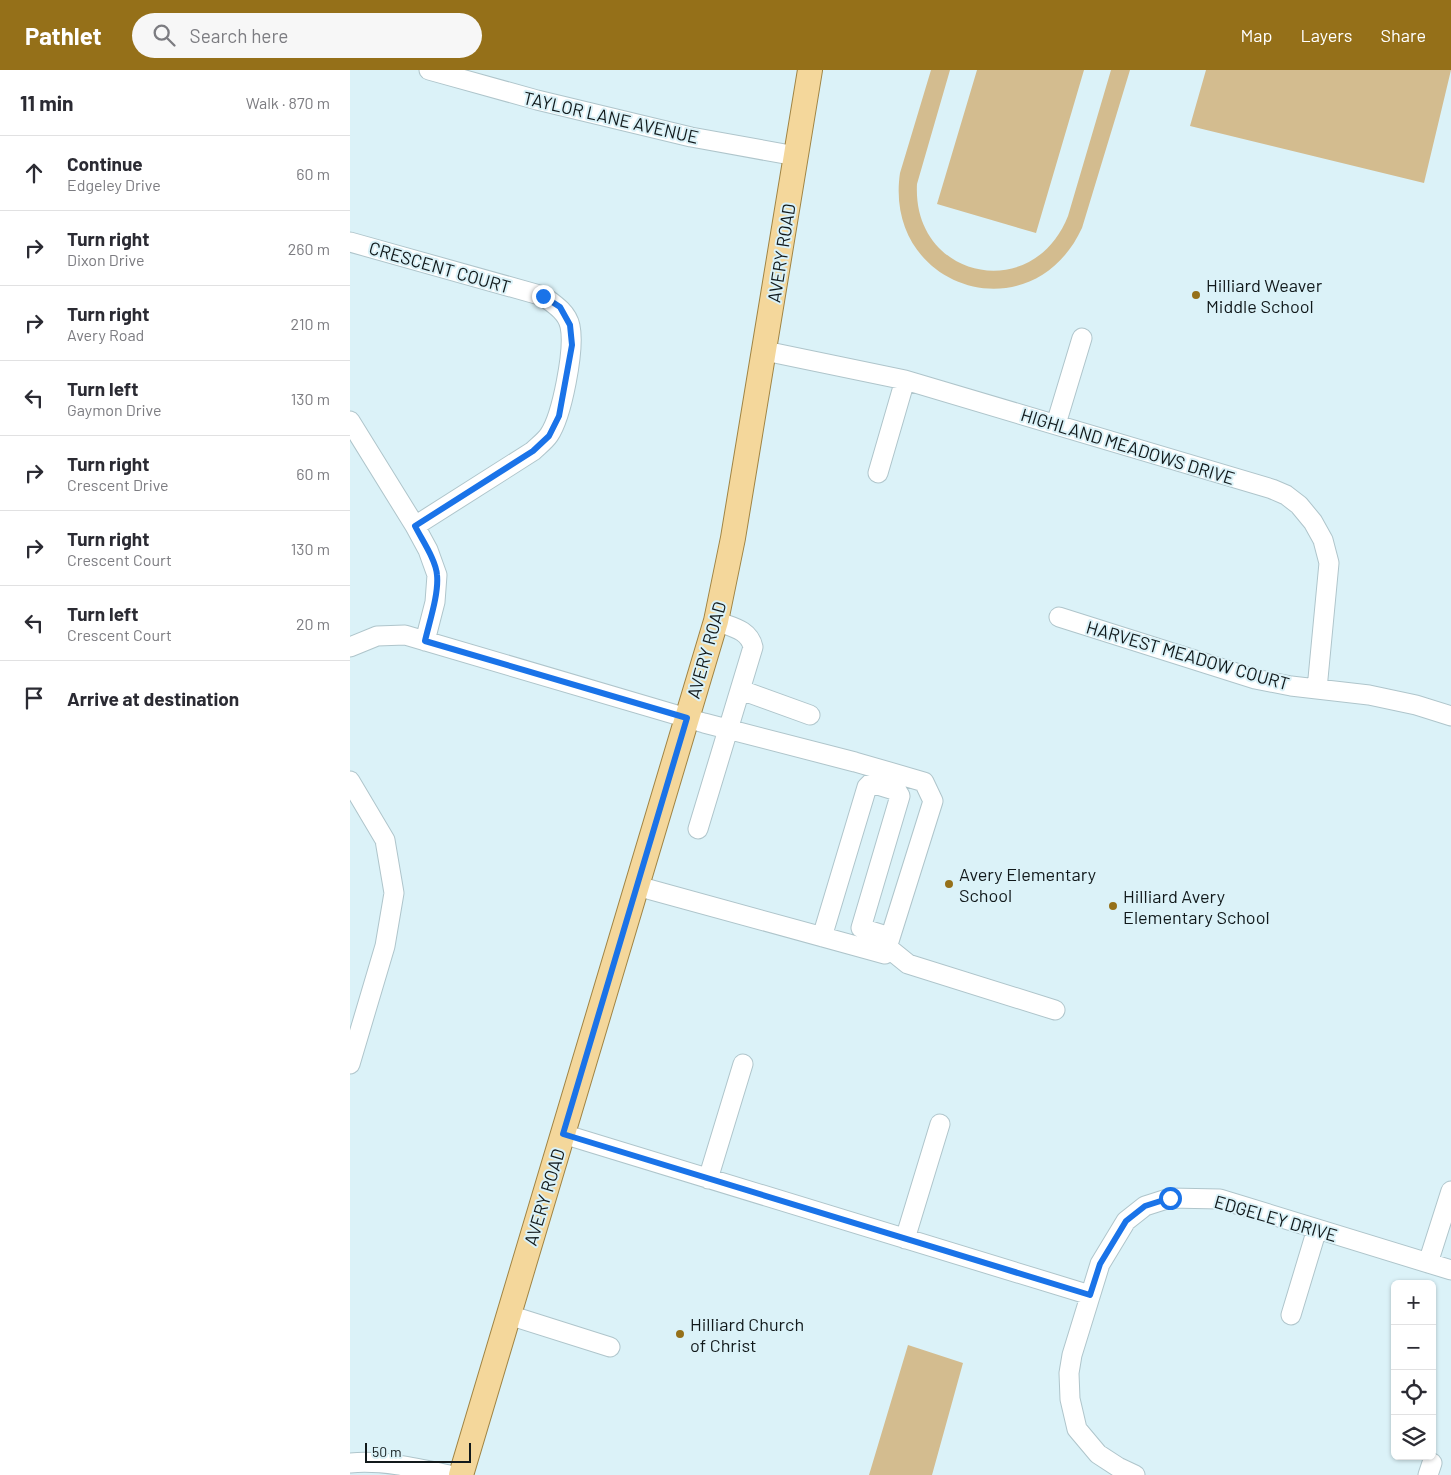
<!DOCTYPE html>
<html lang="en">
<head>
<meta charset="utf-8">
<style>
  body { margin:0; font-family:Barlow,sans-serif; background:#f7f7f7; color:#2b2b33 }
  .controls { position:absolute; right:15px; bottom:15px; display:grid; overflow:hidden; border-radius:8px; box-shadow:0 1px 4px #0004 }
  .controls button { width:45px; height:45px; display:grid; place-items:center; padding:0; border:0; border-bottom:1px solid #e1e1e2; background:#fff; color:#2b2b33; font:25px sans-serif }
  .scale { position:absolute; left:15px; bottom:12px; width:106px; box-sizing:border-box; padding-left:5px; border:2px solid #11191b; border-top:0; font-size:14px; line-height:18px; white-space:nowrap; color:#11191b; -webkit-text-stroke:4px #dbf2f8; paint-order:stroke }
  .stop { position:absolute; width:15px; height:15px; margin:-11px; border:4px solid #1a73e8; border-radius:50%; background:#fff }
  .stop.end { background:#1a73e8; border-color:#fff; box-shadow:0 1px 5px #0008 }
  .list { margin:0; padding:0; list-style:none }
  h2 { display:flex; justify-content:space-between; align-items:center; height:65px; margin:0; padding:0 20px; font-size:21px }
  h2 small { font-size:16px; font-weight:400; color:#7c7c81 }
  .list li { display:grid; grid-template-columns:32px 1fr auto; gap:15px; align-items:center; box-sizing:border-box; height:75px; padding:0 20px; border-top:1px solid #e1e1e2 }
  .list b { display:block; font-size:19px; white-space:nowrap }
  .list p { margin:0; font-size:16px; white-space:nowrap; color:#7c7c81 }
  .list em { font-size:16px; font-style:normal; color:#7c7c81 }
  .icon { flex:none; width:28px; height:28px; fill:none; stroke:currentColor; stroke-width:2; stroke-linecap:round; stroke-linejoin:round }
  .map { position:relative; flex:none; width:1101px; height:1405px; overflow:hidden }
  header { display:flex; align-items:center; gap:30px; box-sizing:border-box; height:70px; padding:0 25px; background:#957019; color:#fff }
  header strong { font-size:24px }
  nav { display:flex; gap:28px; margin-inline-start:auto; font-size:18px }
  .search { width:350px; height:45px; background:#f7f7f7; display:flex; align-items:center; gap:12px; box-sizing:border-box; padding:0 18px; border-radius:28px; color:#7c7c81; font-size:19px }
  main { display:flex }
  aside { flex:1; background:#fff }
  .map>svg:first-child { display:block }
  .green { fill:#d3bc8f }
  .lines { fill:none; stroke-linecap:round; stroke-linejoin:round }
  .minor-casing { stroke:#afc5cb; stroke-width:21 }
  .major-casing { stroke:#a08443; stroke-width:26 }
  .minor { stroke:#fff; stroke-width:19 }
  .major { stroke:#f4d79b; stroke-width:24 }
  .route { stroke:#1a73e8; stroke-width:6 }
  .poi-dot { fill:#957019; stroke:#dbf2f8; stroke-width:2 }
  .labels { text-anchor:middle; dominant-baseline:central; stroke-width:4; stroke-linejoin:round; paint-order:stroke }
  .street-label { font-size:18px; fill:#11191b; stroke:#dbf2f8 }
  .poi-label { font-size:18px; fill:#11191b; stroke:#dbf2f8; text-anchor:start }
</style>
</head>
<body>
<header>
<strong>Pathlet</strong>
<div class="search"><svg class="icon" aria-label="search" viewBox="0 0 24 24"><circle cx="10" cy="10" r="6"/><path d="M15 15l6 6"/></svg>Search here</div>
<nav><a>Map</a><a>Layers</a><a>Share</a></nav>
</header>
<main>
<aside>
<h2>11 min<small>Walk · 870 m</small></h2>
<ul class="list">
<li><svg class="icon" aria-label="ahead" viewBox="0 0 24 24"><path d="M12 20V5M6 11l6-6 6 6"/></svg><div><b>Continue</b><p>Edgeley Drive</p></div><em>60 m</em></li>
<li><svg class="icon" aria-label="right" viewBox="0 0 24 24"><path d="M7 20v-9h11M14 6l5 5-5 5"/></svg><div><b>Turn right</b><p>Dixon Drive</p></div><em>260 m</em></li>
<li><svg class="icon" aria-label="right" viewBox="0 0 24 24"><path d="M7 20v-9h11M14 6l5 5-5 5"/></svg><div><b>Turn right</b><p>Avery Road</p></div><em>210 m</em></li>
<li><svg class="icon" aria-label="left" viewBox="0 0 24 24"><path d="M17 20v-9H6M10 6l-5 5 5 5"/></svg><div><b>Turn left</b><p>Gaymon Drive</p></div><em>130 m</em></li>
<li><svg class="icon" aria-label="right" viewBox="0 0 24 24"><path d="M7 20v-9h11M14 6l5 5-5 5"/></svg><div><b>Turn right</b><p>Crescent Drive</p></div><em>60 m</em></li>
<li><svg class="icon" aria-label="right" viewBox="0 0 24 24"><path d="M7 20v-9h11M14 6l5 5-5 5"/></svg><div><b>Turn right</b><p>Crescent Court</p></div><em>130 m</em></li>
<li><svg class="icon" aria-label="left" viewBox="0 0 24 24"><path d="M17 20v-9H6M10 6l-5 5 5 5"/></svg><div><b>Turn left</b><p>Crescent Court</p></div><em>20 m</em></li>
<li><svg class="icon" aria-label="arrive" viewBox="0 0 24 24"><path d="M6 21V4h12l-3 4 3 4H6"/></svg><div><b>Arrive at destination</b></div></li>
</ul>
</aside>
<div class="map">
<svg width="1101" height="1405" viewBox="0 0 1101 1405">
  <rect width="100%" height="100%" fill="#dbf2f8"/>
  <path class="green" d="M 581,0 L 600,0 L 567,114 C 562,209 683,235 718,146 L 761,0 L 780,0 L 732,158 C 682,266 533,219 550,103 Z
    M 627,0 L 734,0 L 686,163 L 587,134 Z
    M 856,0 L 1101,0 L 1074,113 L 840,56 Z
    M 558,1275 L 613,1293 L 582,1405 L 519,1405 Z"/>
  <g class="lines">
    <g class="minor-casing">
      <path id="minor" d="M 79,0 L 187,30 L 341,67 L 446,86
        M 0,172 L 193,226 C 204,234 217,242 220,256 C 225,279 212,346 199,365 C 195,371 188,376 183,381 L 65,456
        M 415,281 L 555,310 L 922,419 L 936,425 L 949,435 L 963,452 L 973,470 L 979,493 L 967,619
        M 0,351 L 65,456 L 78,480 L 87,505 L 85,532 L 75,571
        M 706,354 L 732,268
        M 528,403 L 555,310
        M 709,547 L 905,609 L 941,616 L 1019,625 L 1066,635 L 1101,646
        M 0,577 L 27,566 L 55,565 L 354,653 L 505,692 L 574,712 L 583,731 L 535,884 L 287,816
        M 391,620 L 460,645
        M 0,711 L 35,770 L 44,823 L 35,876 L 0,994
        M 348,759 L 403,577 C 399,559 381,557 366,551
        M 472,867 L 517,717 L 521,713 L 547,721 L 550,726 L 511,858 L 540,867
        M 537,877 L 558,894 L 705,940
        M 213,1064 L 740,1225
        M 358,1109 L 393,994
        M 555,1169 L 590,1054
        M 1078,1193 L 1101,1121
        M 159,1245 L 260,1277
        M 941,1245 L 967,1159
        M 0,1393 C 33,1390 67,1398 99,1405
        M 785,1405 L 768,1397 L 748,1384 L 727,1359 L 720,1329 L 719,1303 L 722,1285 L 750,1194 L 776,1151 L 795,1136 L 820,1128 L 870,1129 L 1101,1200
        M 1078,1405 L 1082,1393"/>
    </g>
    <g class="major-casing">
      <path id="major" d="M 111,1405 L 366,551 L 383,468 L 460,0"/>
    </g>
    <use href="#minor" class="minor"/>
    <use href="#major" class="major"/>
  </g>
  <g class="lines">
    <path class="route" d="M 193,226 L 210,237 L 220,255 L 222,275 L 209,346 L 199,366 L 183,381 L 65,456 C 72,470 86,490 87,505 C 89,524 79,553 75,571 L 337,648 L 213,1064 L 740,1225 L 750,1194 L 776,1151 L 795,1136 L 820,1128"/>
  </g>
  <g class="poi-dot">
    <circle cx="846" cy="225" r="5"/>
    <circle cx="599" cy="814" r="5"/>
    <circle cx="763" cy="836" r="5"/>
    <circle cx="330" cy="1264" r="5"/>
  </g>
  <g class="labels">
    <g class="street-label">
      <text transform="translate(261 47) rotate(13)">TAYLOR LANE AVENUE</text>
      <text transform="translate(431 183) rotate(-81)">AVERY ROAD</text>
      <text transform="translate(90 197) rotate(16)">CRESCENT COURT</text>
      <text transform="translate(778 376) rotate(17)">HIGHLAND MEADOWS DRIVE</text>
      <text transform="translate(356 580) rotate(-74)">AVERY ROAD</text>
      <text transform="translate(838 585) rotate(16)">HARVEST MEADOW COURT</text>
      <text transform="translate(194 1127) rotate(-73)">AVERY ROAD</text>
      <text transform="translate(926 1148) rotate(16)">EDGELEY DRIVE</text>
    </g>
    <g class="poi-label">
      <text x="856" y="215">Hilliard Weaver<tspan x="856" dy="21">Middle School</tspan></text>
      <text x="609" y="804">Avery Elementary<tspan x="609" dy="21">School</tspan></text>
      <text x="773" y="826">Hilliard Avery<tspan x="773" dy="21">Elementary School</tspan></text>
      <text x="340" y="1254">Hilliard Church<tspan x="340" dy="21">of Christ</tspan></text>
    </g>
  </g>
</svg>
<div class="controls">
<button>+</button>
<button>−</button>
<button><svg class="icon" aria-label="locate" viewBox="0 0 24 24"><circle cx="12" cy="12" r="6"/><path d="M12 2v4M12 18v4M2 12h4M18 12h4"/></svg></button>
<button><svg class="icon" aria-label="layers" viewBox="0 0 24 24"><path d="M12 4l9 5-9 5-9-5zM3 14l9 5 9-5"/></svg></button>
</div>
<div class="scale">50 m</div>
<div class="stop" style="left:820px;top:1128px"></div>
<div class="stop end" style="left:193px;top:226px"></div>
</div>
</main>
</body>
</html>
